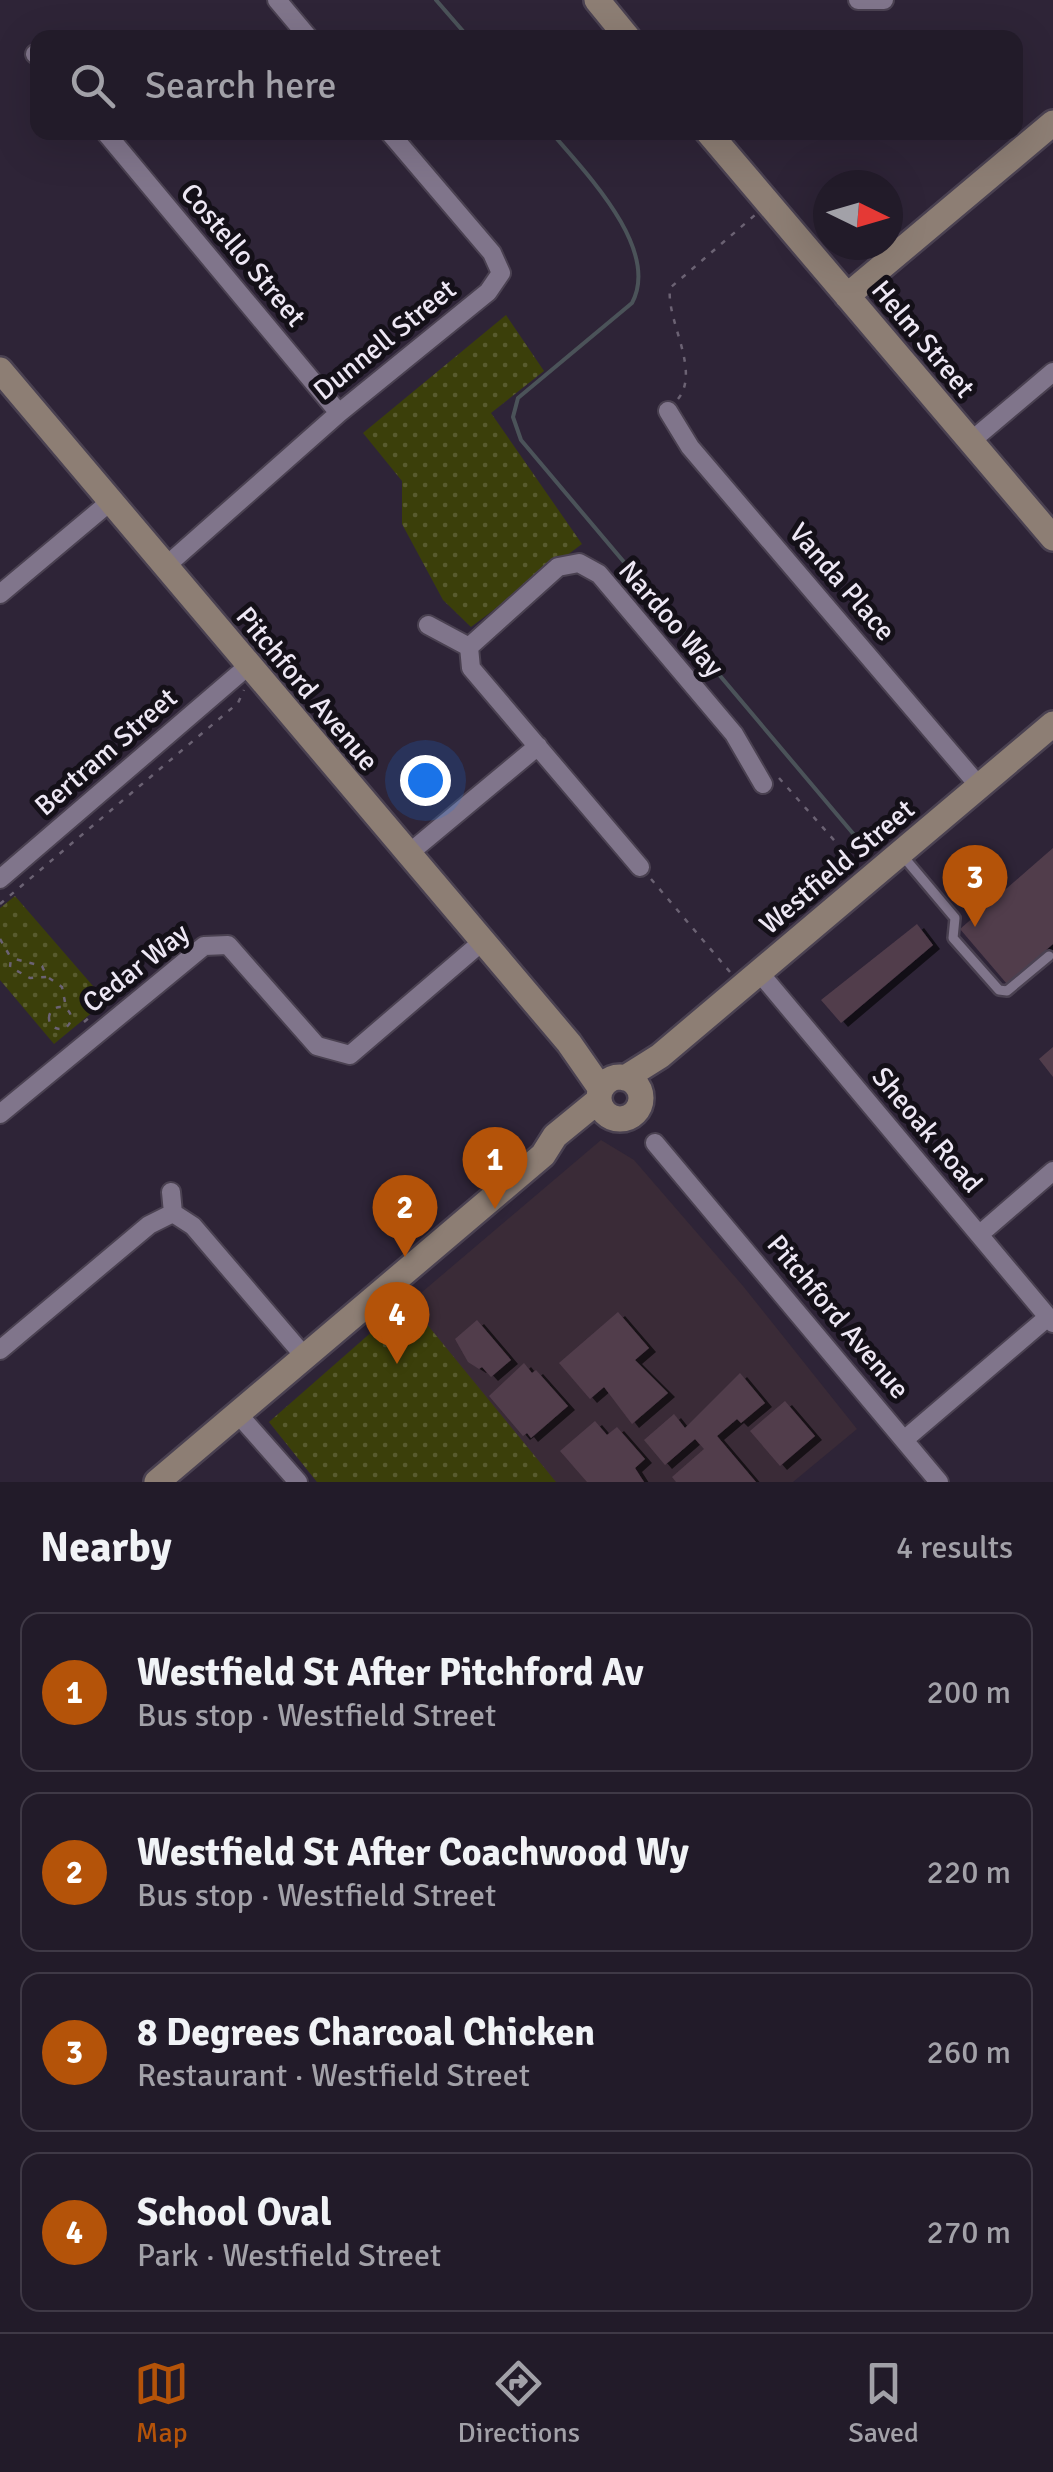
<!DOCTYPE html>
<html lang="en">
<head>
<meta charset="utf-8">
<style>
  body { margin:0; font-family:Signika,sans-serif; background:#2e2835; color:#f1f3f6 }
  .compass { position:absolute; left:813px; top:170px; width:90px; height:90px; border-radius:50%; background:#221b29; box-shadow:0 10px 40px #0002; rotate:95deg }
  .you { position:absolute; left:425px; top:780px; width:35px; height:35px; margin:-25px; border:8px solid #fff; border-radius:50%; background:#1a73e8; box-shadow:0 0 0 15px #1a73e833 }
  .badge { display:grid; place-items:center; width:65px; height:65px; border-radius:50%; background:#b45309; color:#fff; font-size:32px; font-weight:700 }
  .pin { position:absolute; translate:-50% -82px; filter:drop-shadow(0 2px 5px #0008) }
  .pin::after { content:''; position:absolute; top:52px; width:35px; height:30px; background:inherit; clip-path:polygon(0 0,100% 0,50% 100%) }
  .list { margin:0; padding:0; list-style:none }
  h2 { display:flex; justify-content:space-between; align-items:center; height:130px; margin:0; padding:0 40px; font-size:42px }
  h2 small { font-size:32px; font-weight:400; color:#a2a1a8 }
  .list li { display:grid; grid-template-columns:65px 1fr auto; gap:30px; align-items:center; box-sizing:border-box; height:160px; margin:0 20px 20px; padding:0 20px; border:2px solid #3f3946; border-radius:20px }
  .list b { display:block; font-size:38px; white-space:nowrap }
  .list p { margin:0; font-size:32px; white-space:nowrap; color:#a2a1a8 }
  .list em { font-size:32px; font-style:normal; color:#a2a1a8 }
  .icon { flex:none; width:55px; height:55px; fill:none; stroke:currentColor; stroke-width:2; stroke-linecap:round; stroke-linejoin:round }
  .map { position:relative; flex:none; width:1053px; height:1482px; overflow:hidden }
  .search { position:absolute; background:#221b29; box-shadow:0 10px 40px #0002; left:30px; right:30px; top:30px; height:110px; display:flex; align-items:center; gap:25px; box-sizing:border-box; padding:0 35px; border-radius:20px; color:#a2a1a8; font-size:38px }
  .sheet { height:850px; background:#221b29 }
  nav { display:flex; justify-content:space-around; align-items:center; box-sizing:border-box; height:140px; border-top:2px solid #3f3946; background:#221b29; font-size:28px; color:#a2a1a8 }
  nav a { display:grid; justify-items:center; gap:5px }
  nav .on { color:#b45309 }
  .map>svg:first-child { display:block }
  .education { fill:#3a2b37 }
  .park { fill:url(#park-dots) }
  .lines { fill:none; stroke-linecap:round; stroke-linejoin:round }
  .stream { stroke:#4b5359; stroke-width:4 }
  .building { fill:#513d4b; filter:url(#shadow) }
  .lane-casing { stroke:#4a4151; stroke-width:14 }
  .street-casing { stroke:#4a4151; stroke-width:22 }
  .secondary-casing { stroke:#4a4151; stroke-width:30 }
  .path { stroke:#6b6273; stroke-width:2.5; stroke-dasharray:5 8; stroke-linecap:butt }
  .lane { stroke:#80758b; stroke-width:9 }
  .street { stroke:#80758b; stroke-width:18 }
  .secondary { stroke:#8d7e74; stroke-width:25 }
  .labels { text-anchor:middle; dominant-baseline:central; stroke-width:10; stroke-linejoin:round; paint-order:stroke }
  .street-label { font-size:28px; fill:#ede7f4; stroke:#141018 }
</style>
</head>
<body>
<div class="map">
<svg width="1053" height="1482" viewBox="0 0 1053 1482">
  <defs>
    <pattern id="park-dots" width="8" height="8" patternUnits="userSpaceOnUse" patternTransform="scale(2.5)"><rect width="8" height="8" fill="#3b3f0a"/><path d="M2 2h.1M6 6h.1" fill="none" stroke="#585b2e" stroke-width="1.8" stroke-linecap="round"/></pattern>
    <filter id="shadow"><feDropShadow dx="7" dy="4" stdDeviation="0" flood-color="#0009"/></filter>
  </defs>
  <rect width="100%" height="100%" fill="#2e2437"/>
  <path class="education" d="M 601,1140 L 634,1160 L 743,1286 L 857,1429 L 793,1482 L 317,1482 L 269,1422 Z"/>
  <path class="park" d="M 506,315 L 544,371 L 491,413 L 582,544 L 471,627 L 443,600 L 402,524 L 402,481 L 363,433 Z
    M 15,896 L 106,1001 L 54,1044 L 0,980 L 0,908 Z
    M 407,1301 L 412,1306 L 556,1482 L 317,1482 L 269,1422 Z"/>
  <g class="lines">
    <path class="stream" d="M 436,0 L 469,38
      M 551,132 C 585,172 661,249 632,303 L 518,398 L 513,417 L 521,440 L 856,837"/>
  </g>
  <path class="building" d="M 1053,848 L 1053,944 L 1007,984 L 960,929 Z
    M 917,924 L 933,945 L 841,1023 L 821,1000 Z
    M 1053,1047 L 1053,1077 L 1039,1059 Z
    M 618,1312 L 649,1348 L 635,1360 L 668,1393 L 632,1424 L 604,1387 L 590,1399 L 559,1363 Z
    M 477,1320 L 511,1360 L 491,1377 L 482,1367 L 479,1369 L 468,1362 L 455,1339 Z
    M 524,1363 L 532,1373 L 536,1370 L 568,1406 L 531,1438 L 527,1433 L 523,1436 L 489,1396 Z
    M 740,1373 L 765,1403 L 741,1423 L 737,1419 L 717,1436 L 756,1482 L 676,1482 L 672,1477 L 704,1449 L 695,1439 L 665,1465 L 644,1440 L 674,1414 L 685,1428 Z
    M 785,1401 L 815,1436 L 780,1466 L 750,1431 Z
    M 595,1421 L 607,1435 L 617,1427 L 645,1459 L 635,1468 L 644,1482 L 587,1482 L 560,1451 Z"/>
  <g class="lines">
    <g class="lane-casing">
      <path id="lane" d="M 902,855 L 955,918 L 953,938 L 999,990 L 1007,991 L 1049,956"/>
    </g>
    <g class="street-casing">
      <path id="street" d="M 277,0 L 309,38
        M 858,0 L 884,0
        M 35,54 L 38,56
        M 105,132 L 339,413
        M 668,411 L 690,447 L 979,786
        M 970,442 L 1053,372
        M 166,566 L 339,413 L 488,292 L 501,273 L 492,253 L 389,132
        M 0,594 L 111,501
        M 428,625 L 469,647 L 471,668 L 640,867
        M 469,647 L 558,567 L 579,563 L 599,574 L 734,734 L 763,784
        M 407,855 L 538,746
        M 0,879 L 248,666
        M 759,972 L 1053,1323
        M 0,1114 L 204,946 L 228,945 L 317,1046 L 350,1055 L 483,941
        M 655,1143 L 939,1482
        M 171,1192 L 173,1213
        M 980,1234 L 1053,1171
        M 0,1350 L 149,1225 L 173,1213 L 193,1226 L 305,1357
        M 238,1414 L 298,1482
        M 904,1440 L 1048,1317"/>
    </g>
    <g class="secondary-casing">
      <path id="secondary" d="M 597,0 L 628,38
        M 708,132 L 1053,538
        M 847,296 L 1053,123
        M 0,370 L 569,1043 L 601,1089
        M599 1098a21 21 0 1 1 42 0a21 21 0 1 1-42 0Z
        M 625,1078 L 660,1056 L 1053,724
        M 157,1482 L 543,1155 L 555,1136 L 599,1100"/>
    </g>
    <path class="path" d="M 678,399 C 701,370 666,321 670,288 L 755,215
      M 779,778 L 856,865
      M 651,879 L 730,972
      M 0,904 L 238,703 L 244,690
      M 0,939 L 11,958 L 10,967 L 30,978 L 47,977 L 42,966 L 11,958
      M 49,978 L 62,987 L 66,1007
      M49 1018a11 11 0 1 1 22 0a11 11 0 1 1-22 0Z
      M 84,1022 L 116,995 L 129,975 L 136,984"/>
    <use href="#lane" class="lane"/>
    <use href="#street" class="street"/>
    <use href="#secondary" class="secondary"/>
  </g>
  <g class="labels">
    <g class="street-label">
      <text transform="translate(243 255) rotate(50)">Costello Street</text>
      <text transform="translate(923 339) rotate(50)">Helm Street</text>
      <text transform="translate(385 340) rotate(-39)">Dunnell Street</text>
      <text transform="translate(842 582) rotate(49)">Vanda Place</text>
      <text transform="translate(671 619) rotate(49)">Nardoo Way</text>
      <text transform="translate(307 689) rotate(50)">Pitchford Avenue</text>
      <text transform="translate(106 752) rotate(-41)">Bertram Street</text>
      <text transform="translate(837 867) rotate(-40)">Westfield Street</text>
      <text transform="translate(136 968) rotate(-38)">Cedar Way</text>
      <text transform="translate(927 1130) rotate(50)">Sheoak Road</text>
      <text transform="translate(838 1317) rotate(50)">Pitchford Avenue</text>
    </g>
  </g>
</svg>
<svg class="compass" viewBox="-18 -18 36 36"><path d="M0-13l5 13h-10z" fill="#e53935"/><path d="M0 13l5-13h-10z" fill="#a2a1a8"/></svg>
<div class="you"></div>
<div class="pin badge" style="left:495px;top:1209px">1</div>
<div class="pin badge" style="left:405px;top:1257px">2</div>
<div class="pin badge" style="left:975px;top:927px">3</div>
<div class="pin badge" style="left:397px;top:1364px">4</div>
<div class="search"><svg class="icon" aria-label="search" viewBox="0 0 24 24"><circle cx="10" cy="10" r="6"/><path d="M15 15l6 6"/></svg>Search here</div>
</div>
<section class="sheet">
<h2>Nearby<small>4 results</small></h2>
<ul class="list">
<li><span class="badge">1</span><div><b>Westfield St After Pitchford Av</b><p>Bus stop · Westfield Street</p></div><em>200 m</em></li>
<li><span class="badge">2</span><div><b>Westfield St After Coachwood Wy</b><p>Bus stop · Westfield Street</p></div><em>220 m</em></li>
<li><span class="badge">3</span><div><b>8 Degrees Charcoal Chicken</b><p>Restaurant · Westfield Street</p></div><em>260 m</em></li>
<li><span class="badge">4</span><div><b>School Oval</b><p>Park · Westfield Street</p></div><em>270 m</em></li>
</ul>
</section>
<nav>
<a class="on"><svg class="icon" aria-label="map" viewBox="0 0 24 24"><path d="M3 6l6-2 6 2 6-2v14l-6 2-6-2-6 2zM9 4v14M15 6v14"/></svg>Map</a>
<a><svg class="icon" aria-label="directions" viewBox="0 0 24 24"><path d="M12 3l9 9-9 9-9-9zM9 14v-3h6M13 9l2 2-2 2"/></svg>Directions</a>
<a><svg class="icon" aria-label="saved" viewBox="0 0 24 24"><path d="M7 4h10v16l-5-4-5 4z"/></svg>Saved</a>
</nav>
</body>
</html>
